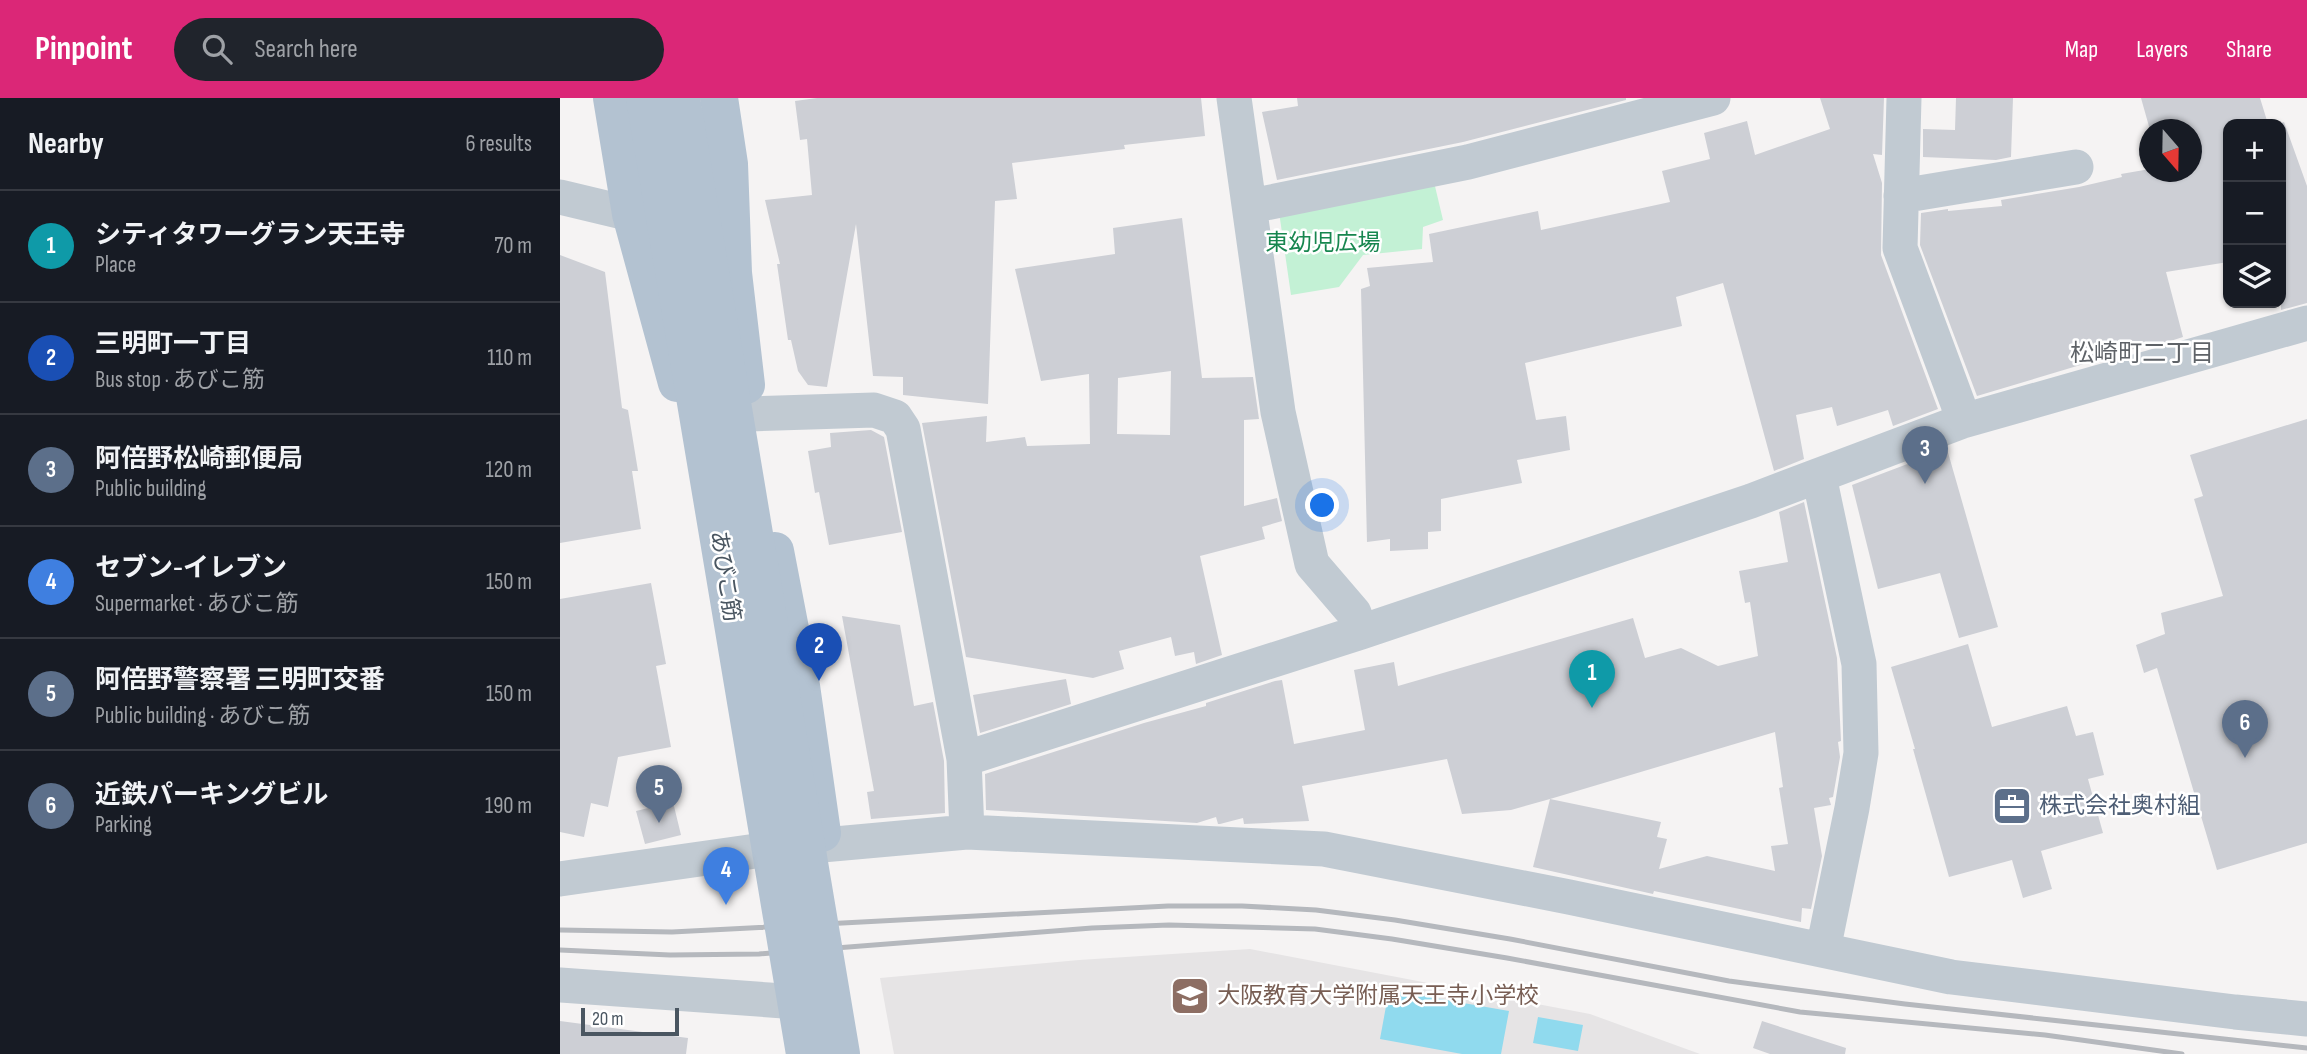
<!DOCTYPE html>
<html lang="en">
<head>
<meta charset="utf-8">
<style>
  body { margin:0; font-family:"Sofia Sans Condensed","Noto Sans JP",sans-serif; background:#20242c; color:#f1f3f6 }
  .controls { position:absolute; right:21px; top:21px; display:grid; overflow:hidden; border-radius:14px; box-shadow:0 2px 5px #0004 }
  .controls button { width:63px; height:63px; display:grid; place-items:center; padding:0; border:0; border-bottom:2px solid #363941; background:#171b24; color:#f1f3f6; font:35px sans-serif }
  .compass { position:absolute; left:1579px; top:21px; width:63px; height:63px; border-radius:50%; background:#171b24; box-shadow:0 2px 5px #0004; rotate:160deg }
  .scale { position:absolute; left:21px; bottom:18px; width:98px; box-sizing:border-box; padding-left:7px; border:4px solid #4a5661; border-top:0; font-size:19px; line-height:24px; white-space:nowrap; color:#4a5661; -webkit-text-stroke:5px #fff; paint-order:stroke }
  .you { position:absolute; left:763px; top:408px; width:24px; height:24px; margin:-18px; border:5px solid #fff; border-radius:50%; background:#1a73e8; box-shadow:0 0 0 10px #1a73e833 }
  .badge { display:grid; place-items:center; width:46px; height:46px; border-radius:50%; background:#db2777; color:#fff; font-size:23px; font-weight:700 }
  .pin { position:absolute; translate:-50% -58px; filter:drop-shadow(0 2px 4px #0008) }
  .pin::after { content:''; position:absolute; top:37px; width:24px; height:21px; background:inherit; clip-path:polygon(0 0,100% 0,50% 100%) }
  .list { margin:0; padding:0; list-style:none }
  h2 { display:flex; justify-content:space-between; align-items:center; height:91px; margin:0; padding:0 28px; font-size:30px }
  h2 small { font-size:23px; font-weight:400; color:#9ea1a6 }
  .list li { display:grid; grid-template-columns:46px 1fr auto; gap:21px; align-items:center; box-sizing:border-box; height:112px; padding:0 28px; border-top:2px solid #363941 }
  .list b { display:block; font-size:26px; white-space:nowrap }
  .list p { margin:0; font-size:23px; white-space:nowrap; color:#9ea1a6 }
  .list em { font-size:23px; font-style:normal; color:#9ea1a6 }
  .icon { flex:none; width:38px; height:38px; fill:none; stroke:currentColor; stroke-width:2; stroke-linecap:round; stroke-linejoin:round }
  .map { position:relative; flex:none; width:1747px; height:956px; overflow:hidden }
  header { display:flex; align-items:center; gap:42px; box-sizing:border-box; height:98px; padding:0 35px; background:#db2777; color:#fff }
  header strong { font-size:33px }
  nav { display:flex; gap:38px; margin-inline-start:auto; font-size:24px }
  .search { width:490px; height:63px; background:#20242c; display:flex; align-items:center; gap:18px; box-sizing:border-box; padding:0 24px; border-radius:38px; color:#9ea1a6; font-size:26px }
  main { display:flex }
  aside { flex:1; background:#171b24 }
  .map>svg:first-child { display:block }
  .education { fill:#e6e4e5 }
  .green { fill:#c3f1d5 }
  .water { fill:#90daee }
  .building { fill:#cdcfd5; fill-rule:evenodd }
  .lines { fill:none; stroke-linecap:round; stroke-linejoin:round }
  .street { stroke:#c1cad2; stroke-width:35 }
  .primary { stroke:#b3c2d1; stroke-width:38 }
  .rail { stroke:#b5b8bd; stroke-width:5 }
  .primary-bridge { stroke:#b3c2d1; stroke-width:38 }
  .labels { text-anchor:middle; dominant-baseline:central; stroke-width:5; stroke-linejoin:round; paint-order:stroke }
  .park-label { font-size:23px; fill:#17864f; stroke:#fff }
  .street-label { font-size:23px; fill:#4a5661; stroke:#fff }
  .service-label { font-size:23px; fill:#4e5e75; stroke:#fff; text-anchor:start }
  .education-label { font-size:23px; fill:#785e54; stroke:#fff; text-anchor:start }
  .neighbourhood-label { font-size:24px; fill:#5f6368; stroke:#fff }
</style>
</head>
<body>
<header>
<strong>Pinpoint</strong>
<div class="search"><svg class="icon" aria-label="search" viewBox="0 0 24 24"><circle cx="10" cy="10" r="6"/><path d="M15 15l6 6"/></svg>Search here</div>
<nav><a>Map</a><a>Layers</a><a>Share</a></nav>
</header>
<main>
<aside>
<h2>Nearby<small>6 results</small></h2>
<ul class="list">
<li><span class="badge" style="background:#0f9aa8">1</span><div><b>シティタワーグラン天王寺</b><p>Place</p></div><em>70 m</em></li>
<li><span class="badge" style="background:#1a4fb4">2</span><div><b>三明町一丁目</b><p>Bus stop · あびこ筋</p></div><em>110 m</em></li>
<li><span class="badge" style="background:#5c6f8a">3</span><div><b>阿倍野松崎郵便局</b><p>Public building</p></div><em>120 m</em></li>
<li><span class="badge" style="background:#3f7fe0">4</span><div><b>セブン-イレブン</b><p>Supermarket · あびこ筋</p></div><em>150 m</em></li>
<li><span class="badge" style="background:#5c6f8a">5</span><div><b>阿倍野警察署 三明町交番</b><p>Public building · あびこ筋</p></div><em>150 m</em></li>
<li><span class="badge" style="background:#5c6f8a">6</span><div><b>近鉄パーキングビル</b><p>Parking</p></div><em>190 m</em></li>
</ul>
</aside>
<div class="map">
<svg width="1747" height="956" viewBox="0 0 1747 956">
  <rect width="100%" height="100%" fill="#f5f3f3"/>
  <path class="education" d="M 690,851 L 1030,916 L 1140,956 L 334,956 L 320,880 L 519,862 Z"/>
  <path class="green" d="M 874,84 L 883,122 L 863,129 L 862,151 L 803,157 L 779,189 L 731,197 L 719,114 Z"/>
  <path class="water" d="M 829,892 L 949,913 L 941,956 L 902,956 L 820,941 Z
    M 978,919 L 1023,927 L 1018,953 L 973,945 Z"/>
  <path class="building" d="M 257,0 L 641,0 L 645,38 L 564,47 L 565,51 L 452,65 L 457,101 L 435,103 L 428,306 L 343,297 L 343,279 L 313,278 L 296,126 L 267,289 L 248,287 L 238,273 L 231,242 L 228,242 L 217,166 L 220,166 L 205,102 L 252,97 L 247,41 L 240,42 L 235,3 Z
    M 737,0 L 1066,0 L 1066,2 L 903,44 L 717,82 L 702,14 L 738,8 Z
    M 1260,0 L 1324,0 L 1322,57 L 1313,56 L 1322,85 L 1321,157 L 1378,311 L 1333,328 L 1328,312 L 1277,328 L 1272,309 L 1236,317 L 1244,361 L 1214,373 L 1163,185 L 1116,199 L 1122,228 L 965,265 L 976,322 L 1006,318 L 1010,352 L 957,362 L 962,385 L 881,401 L 881,433 L 868,434 L 868,451 L 830,453 L 830,441 L 807,444 L 801,191 L 810,188 L 807,170 L 873,164 L 869,136 L 978,113 L 981,132 L 1110,104 L 1102,73 L 1150,61 L 1144,35 L 1187,23 L 1195,57 L 1270,31 Z
    M 1396,0 L 1453,0 L 1451,59 L 1436,62 L 1363,59 L 1363,31 L 1395,32 Z
    M 1581,0 L 1700,0 L 1708,26 L 1668,26 L 1668,164 L 1606,174 L 1623,239 L 1598,247 L 1597,244 L 1417,298 L 1360,147 L 1361,115 L 1388,111 L 1388,113 L 1442,108 L 1441,102 L 1519,89 L 1562,79 L 1561,76 L 1590,71 L 1590,74 L 1632,74 L 1632,32 L 1590,32 Z
    M 1724,24 L 1747,88 L 1747,205 L 1721,212 L 1721,25 Z
    M 622,120 L 642,280 L 693,279 L 699,321 L 684,322 L 684,408 L 717,400 L 722,423 L 702,429 L 705,441 L 640,458 L 662,557 L 636,566 L 634,554 L 615,558 L 611,539 L 559,553 L 564,571 L 533,580 L 406,559 L 362,325 L 427,318 L 426,344 L 465,339 L 467,348 L 530,346 L 529,276 L 481,283 L 455,171 L 555,156 L 553,130 ZM 611,273 L 610,337 L 557,336 L 558,280 Z
    M 0,157 L 45,174 L 62,310 L 68,312 L 78,373 L 72,373 L 81,431 L 0,445 Z
    M 1747,321 L 1747,745 L 1657,772 L 1597,570 L 1584,575 L 1576,547 L 1605,536 L 1601,515 L 1663,498 L 1634,401 L 1643,398 L 1630,357 Z
    M 311,332 L 324,339 L 342,434 L 269,447 L 259,394 L 255,395 L 248,353 L 271,349 L 270,335 Z
    M 1387,351 L 1438,529 L 1399,540 L 1380,475 L 1318,491 L 1292,387 Z
    M 1244,404 L 1277,560 L 1281,643 L 1278,644 L 1280,659 L 1273,699 L 1269,700 L 1271,707 L 1254,710 L 1262,758 L 1251,811 L 1242,810 L 1241,824 L 1094,793 L 1093,796 L 973,769 L 990,701 L 951,712 L 902,716 L 887,661 L 742,688 L 749,723 L 684,726 L 683,720 L 660,726 L 658,726 L 656,719 L 637,725 L 426,712 L 425,676 L 584,625 L 646,608 L 646,605 L 715,583 L 722,582 L 734,646 L 805,632 L 794,572 L 834,564 L 838,588 L 1073,520 L 1085,560 L 1121,550 L 1158,568 L 1198,558 L 1190,504 L 1185,505 L 1179,473 L 1228,464 L 1219,414 ZM 1215,634 L 1223,689 L 1219,690 L 1228,746 L 1211,748 L 1215,773 L 1147,758 L 1099,771 L 1107,741 L 1097,739 L 1101,724 L 990,701 Z
    M 91,485 L 106,566 L 96,568 L 111,649 L 58,659 L 48,709 L 31,705 L 24,739 L 0,734 L 0,501 Z
    M 282,518 L 340,527 L 354,608 L 373,604 L 384,663 L 385,715 L 311,721 L 307,694 L 314,693 Z
    M 1408,546 L 1432,629 L 1507,608 L 1516,638 L 1533,634 L 1544,677 L 1528,681 L 1543,735 L 1481,753 L 1492,791 L 1463,800 L 1452,762 L 1389,779 L 1353,651 L 1355,651 L 1331,569 Z
    M 506,581 L 511,606 L 420,635 L 413,597 Z
    M 113,704 L 121,737 L 85,746 L 76,713 Z
    M 0,923 L 128,940 L 126,956 L 0,956 Z
    M 1202,923 L 1286,950 L 1285,956 L 1210,956 L 1193,950 Z"/>
  <g class="lines">
    <path class="street" d="M 674,0 L 718,314 L 752,466 L 794,515 L 801,534
      M 1344,0 L 1340,150 L 1398,306 L 1403,323
      M 1341,98 L 1516,69
      M 0,99 L 71,116
      M 691,108 L 908,64 L 1153,0
      M 149,303 L 189,316 L 314,312 L 335,319 L 343,331 L 404,661 L 407,734
      M 1259,378 L 1299,566 L 1301,655 L 1292,710 L 1263,852
      M 404,661 L 801,534 L 1191,403 L 1403,323 L 1747,225
      M 0,781 L 196,753 L 407,734 L 764,751 L 1009,799 L 1391,879 L 1675,914 L 1747,921
      M 0,887 L 224,903"/>
    <path class="primary" d="M 52,0 L 71,116 L 117,285
      M 159,0 L 169,66 L 173,175 L 186,287
      M 215,453 L 241,588 L 262,735"/>
    <path class="rail" d="M 0,832 L 112,834 L 608,808 L 682,808 L 756,812 L 835,822 L 950,841 L 1169,883 L 1345,906 L 1747,950
      M 0,852 L 110,857 L 199,856 L 532,830 L 609,827 L 755,831 L 832,841 L 947,860 L 1240,914 L 1485,937 L 1622,956"/>
    <path class="primary-bridge" d="M 85,0 L 245,956
      M 121,0 L 281,956"/>
  </g>
  <defs>
    <g id="office-square" transform="scale(2.0125)"><rect x="-9" y="-9" width="18" height="18" rx="4" fill="#5c6f8a" stroke="#fff"/><path d="M-6-3h4V-5.5h4V-3h4V5H-6ZM-1-4.5V-3h2v-1.5ZM-6 0V1H6V0Z" fill="#fff"/></g>
    <g id="school-square" transform="scale(2.0125)"><rect x="-9" y="-9" width="18" height="18" rx="4" fill="#8d6e63" stroke="#fff"/><path d="M0-5L7-2L0 1L-7-2ZM-4 1L0 2.5L4 1V4Q0 6-4 4Z" fill="#fff"/></g>
  </defs>
  <g fill-rule="evenodd">
    <use href="#office-square" x="1452" y="708"/>
    <use href="#school-square" x="630" y="898"/>
  </g>
  <g class="labels">
    <g class="park-label">
      <text x="763" y="145">東幼児広場</text>
    </g>
    <g class="street-label">
      <text transform="translate(165 478) rotate(81)">あびこ筋</text>
    </g>
    <g class="service-label">
      <text x="1479" y="708">株式会社奥村組</text>
    </g>
    <g class="education-label">
      <text x="657" y="898">大阪教育大学附属天王寺小学校</text>
    </g>
    <g class="neighbourhood-label">
      <text x="1582" y="255">松崎町二丁目</text>
    </g>
  </g>
</svg>
<div class="controls">
<button>+</button>
<button>−</button>
<button><svg class="icon" aria-label="layers" viewBox="0 0 24 24"><path d="M12 4l9 5-9 5-9-5zM3 14l9 5 9-5"/></svg></button>
</div>
<svg class="compass" viewBox="-18 -18 36 36"><path d="M0-13l5 13h-10z" fill="#e53935"/><path d="M0 13l5-13h-10z" fill="#9ea1a6"/></svg>
<div class="scale">20 m</div>
<div class="you"></div>
<div class="pin badge" style="left:1032px;top:610px;background:#0f9aa8">1</div>
<div class="pin badge" style="left:259px;top:583px;background:#1a4fb4">2</div>
<div class="pin badge" style="left:1365px;top:386px;background:#5c6f8a">3</div>
<div class="pin badge" style="left:166px;top:807px;background:#3f7fe0">4</div>
<div class="pin badge" style="left:99px;top:725px;background:#5c6f8a">5</div>
<div class="pin badge" style="left:1685px;top:660px;background:#5c6f8a">6</div>
</div>
</main>
</body>
</html>
